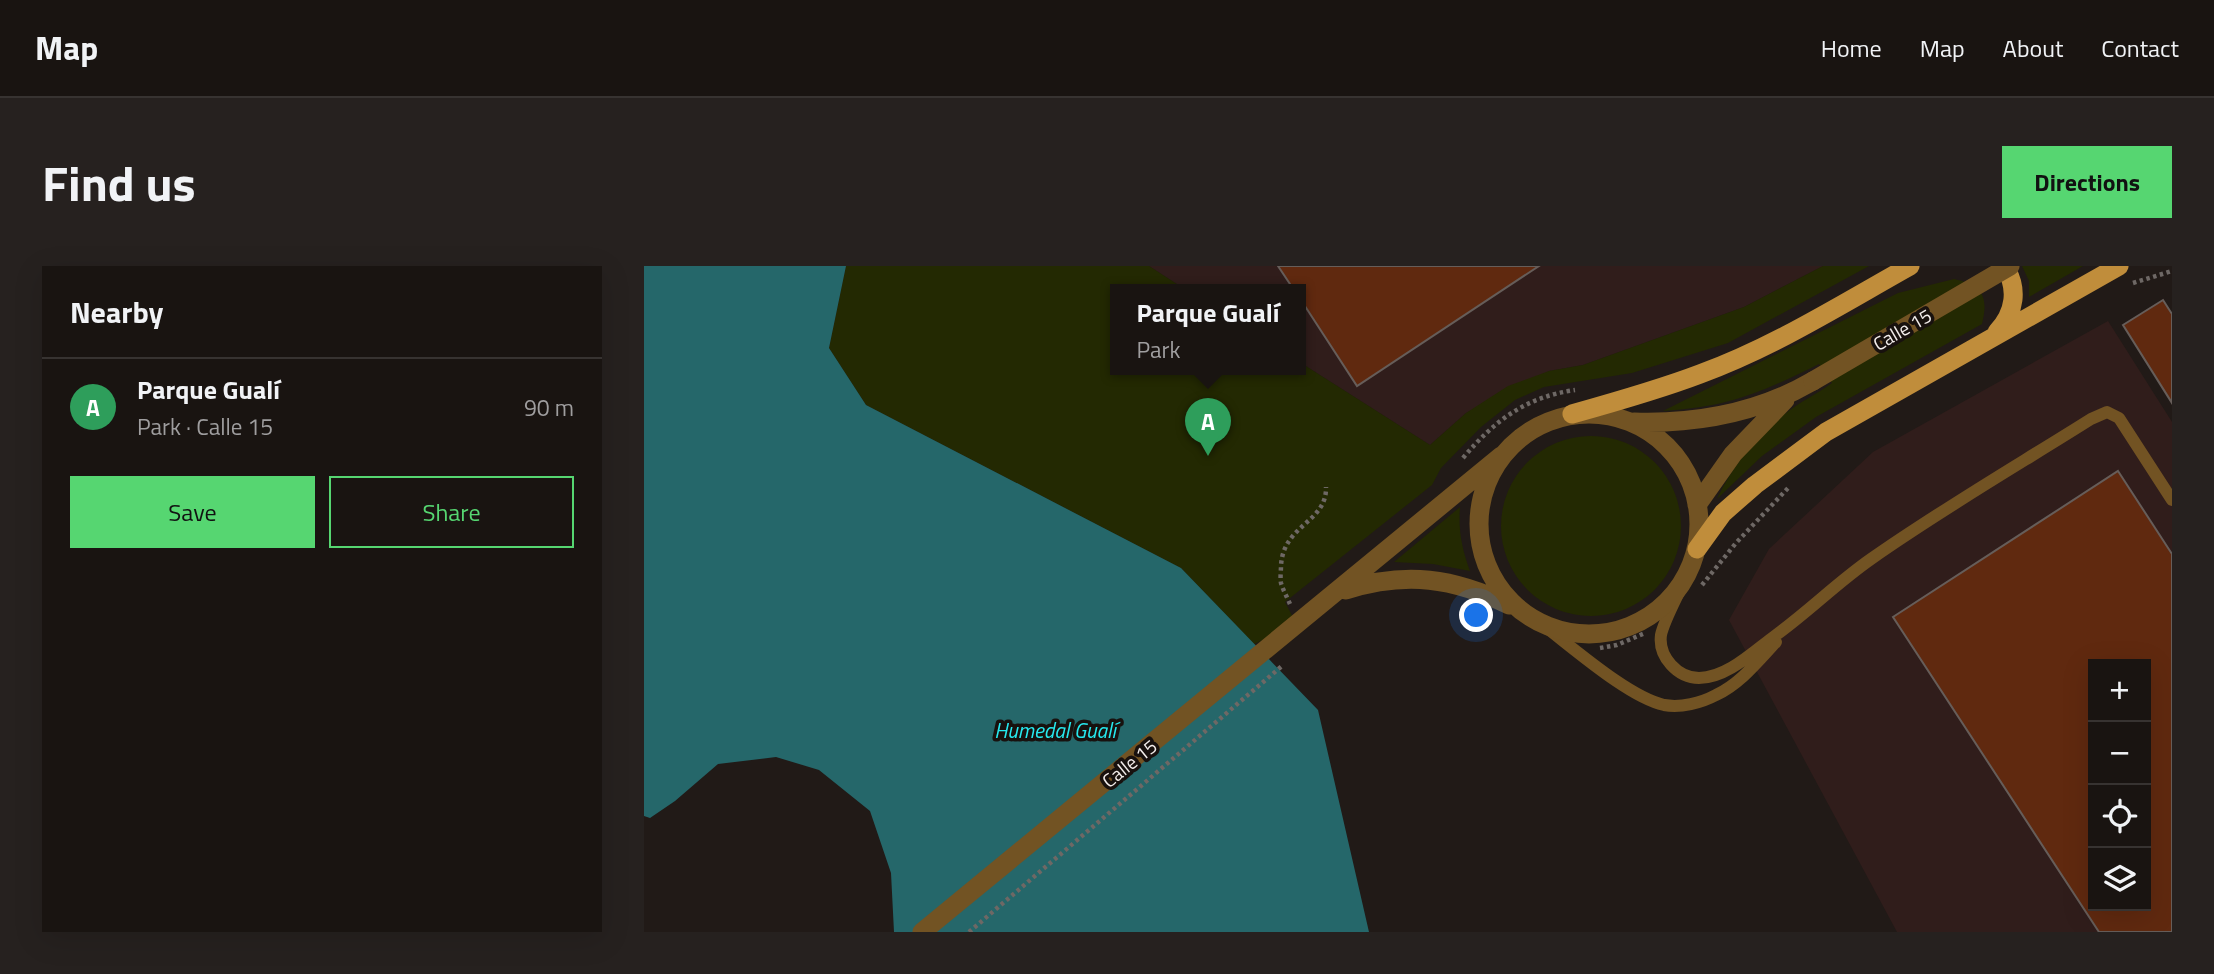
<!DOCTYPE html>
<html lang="en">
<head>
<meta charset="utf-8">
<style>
  body { margin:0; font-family:"Titillium Web",sans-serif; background:#26211f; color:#f1f3f6 }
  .controls { position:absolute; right:21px; bottom:21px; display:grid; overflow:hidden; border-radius:0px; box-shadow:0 7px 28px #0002 }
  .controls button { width:63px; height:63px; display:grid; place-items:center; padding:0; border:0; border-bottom:2px solid #373331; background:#191411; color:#f1f3f6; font:35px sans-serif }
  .you { position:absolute; left:833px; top:350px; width:24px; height:24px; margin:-18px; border:5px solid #fff; border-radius:50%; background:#1a73e8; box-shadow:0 0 0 10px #1a73e833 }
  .badge { display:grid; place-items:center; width:46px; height:46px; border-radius:50%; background:#56d671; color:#fff; font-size:23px; font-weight:700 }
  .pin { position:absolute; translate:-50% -58px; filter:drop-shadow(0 2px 4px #0008) }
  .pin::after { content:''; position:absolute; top:37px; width:24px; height:21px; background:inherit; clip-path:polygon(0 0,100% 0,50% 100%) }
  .popup { position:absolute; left:466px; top:18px; width:196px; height:91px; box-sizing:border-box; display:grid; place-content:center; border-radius:0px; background:#191411; filter:drop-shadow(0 2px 5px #0005); font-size:23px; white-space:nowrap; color:#9f9e9f }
  .popup b { font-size:26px; color:#f1f3f6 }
  .popup::after { content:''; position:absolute; left:50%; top:100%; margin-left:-14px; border:14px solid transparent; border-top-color:#191411 }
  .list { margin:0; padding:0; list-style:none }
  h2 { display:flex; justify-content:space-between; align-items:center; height:91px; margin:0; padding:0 28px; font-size:30px }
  h2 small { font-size:23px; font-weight:400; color:#9f9e9f }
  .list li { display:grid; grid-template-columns:46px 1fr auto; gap:21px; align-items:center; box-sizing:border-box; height:98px; padding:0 28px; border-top:2px solid #373331 }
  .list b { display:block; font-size:26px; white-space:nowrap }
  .list p { margin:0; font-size:23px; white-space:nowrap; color:#9f9e9f }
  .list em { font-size:23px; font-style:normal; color:#9f9e9f }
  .actions { display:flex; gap:14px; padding:21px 28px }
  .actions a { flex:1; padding:16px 0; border:2px solid #56d671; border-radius:0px; text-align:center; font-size:24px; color:#56d671 }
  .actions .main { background:#56d671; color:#111 }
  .icon { flex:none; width:38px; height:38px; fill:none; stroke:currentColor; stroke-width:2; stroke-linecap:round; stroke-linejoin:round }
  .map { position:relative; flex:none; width:1528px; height:666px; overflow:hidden; border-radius:0px }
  header { display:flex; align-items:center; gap:42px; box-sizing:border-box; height:98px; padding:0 35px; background:#191411; border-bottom:2px solid #373331 }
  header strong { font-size:33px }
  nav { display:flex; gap:38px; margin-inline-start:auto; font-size:24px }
  .intro { display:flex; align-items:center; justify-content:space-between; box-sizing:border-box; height:168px; padding:0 42px }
  h1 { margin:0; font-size:49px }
  .button { padding:18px 32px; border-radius:0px; background:#56d671; color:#111; font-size:24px; font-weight:700 }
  main { display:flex; gap:42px; padding:0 42px }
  aside { flex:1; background:#191411; border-radius:0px; box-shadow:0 7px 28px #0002 }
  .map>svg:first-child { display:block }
  .industrial { fill:#301d1b; fill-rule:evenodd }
  .green { fill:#232902 }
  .water { fill:#25676a }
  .building { fill:#60290f; stroke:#665d59; stroke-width:2; fill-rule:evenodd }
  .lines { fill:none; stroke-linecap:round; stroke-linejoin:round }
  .path { stroke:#6e6865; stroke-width:4.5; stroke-dasharray:3.5 3.5; stroke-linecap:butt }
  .service { stroke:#725323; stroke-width:12 }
  .tertiary { stroke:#725323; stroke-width:19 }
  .primary { stroke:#c08d3b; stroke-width:19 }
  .tertiary-bridge { stroke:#725323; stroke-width:19 }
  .labels { text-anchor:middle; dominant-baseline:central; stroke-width:7; stroke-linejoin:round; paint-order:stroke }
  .street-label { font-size:19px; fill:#f3edeb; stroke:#18110e }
  .water-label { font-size:21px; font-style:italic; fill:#26e9ef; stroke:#18110e }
</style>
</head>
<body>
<header>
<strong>Map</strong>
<nav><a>Home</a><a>Map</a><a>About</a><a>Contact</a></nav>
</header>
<div class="intro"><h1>Find us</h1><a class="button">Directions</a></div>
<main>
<aside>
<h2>Nearby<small></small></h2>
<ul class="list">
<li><span class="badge" style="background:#2e9e5b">A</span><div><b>Parque Gualí</b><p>Park · Calle 15</p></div><em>90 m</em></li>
</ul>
<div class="actions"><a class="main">Save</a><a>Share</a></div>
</aside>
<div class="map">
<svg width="1528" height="666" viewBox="0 0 1528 666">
  <rect width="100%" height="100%" fill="#211a17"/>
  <path class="industrial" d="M 505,0 L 1179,0 L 1100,41 L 939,99 L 905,105 L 822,147 L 786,179 L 657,97 L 657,24 L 542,24 Z
    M 1464,55 L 1528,156 L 1528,666 L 1253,666 L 1085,354 L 1125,283 L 1229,186 ZM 1449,398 L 1502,398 L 1502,640 L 1449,640 Z"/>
  <path class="green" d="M 202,0 L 505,0 L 542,24 L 471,24 L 471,104 L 657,104 L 657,97 L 786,179 L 822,147 L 864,120 L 905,105 L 939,99 L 1100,41 L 1179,0 L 1225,0 L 1084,77 L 988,107 L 900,121 L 871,134 L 837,161 L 797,202 L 788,219 L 641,336 L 653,359 L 610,378 L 537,302 L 222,139 L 185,82 Z
    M 1378,0 L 1439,0 L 1385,31 L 1385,15 Z
    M 1310,13 C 1338,19 1345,30 1338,58 L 1172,151 L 1118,190 L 1073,233 C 1089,199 1115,166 1146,144 C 1159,134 1175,127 1188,117 L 1175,98 C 1116,127 1085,141 1019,145 L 1254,27 Z
    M857 260a90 90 0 1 1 180 0a90 90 0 1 1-180 0Z
    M 816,241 C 814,264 818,283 826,305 L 789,298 L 750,296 Z"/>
  <path class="water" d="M 0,0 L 202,0 L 185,82 L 222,139 L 537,302 L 674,444 L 725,666 L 250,666 L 247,607 L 226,545 L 175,504 L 132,491 L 74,498 L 31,535 L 6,552 L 0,550 Z"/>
  <path class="building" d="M 634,0 L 895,0 L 713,120 L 657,34 L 657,24 L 650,24 Z
    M 1519,34 L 1528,48 L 1528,137 L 1479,59 Z
    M 1474,205 L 1528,288 L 1528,666 L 1455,666 L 1249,351 ZM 1449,398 L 1502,398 L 1502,640 L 1449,640 Z"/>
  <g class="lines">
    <path class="path" d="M 1489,17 L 1528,5
      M 819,192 C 851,154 882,131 931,124
      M 1058,319 L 1092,277 L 1145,221
      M 646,338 C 643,331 639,324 637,317 C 636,312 637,305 637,300 C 639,258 683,257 682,221
      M 956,382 L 973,379 L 1001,367
      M 325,666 L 638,400"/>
    <path class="service" d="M 1042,311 C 1036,326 1020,354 1017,369 C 1014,391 1034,412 1055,412 C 1083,412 1110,385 1132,369 C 1165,345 1194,316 1227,293 C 1298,243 1374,199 1447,153 L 1463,146 L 1475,152 L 1528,234
      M 895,356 C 927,380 984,431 1020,439 C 1037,442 1057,437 1072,429 C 1096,418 1114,395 1132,376"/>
    <path class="tertiary" d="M835 258a110 110 0 1 1 220 0a110 110 0 1 1-220 0Z
      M 990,156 C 1054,158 1114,147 1169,115
      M 1053,239 L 1089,188 L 1141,134
      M 702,324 C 762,305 810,312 865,339
      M 278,666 L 857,190"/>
    <path class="primary" d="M 1353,66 C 1371,47 1375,22 1360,0
      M 928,148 C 971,136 1014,124 1056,108 C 1130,81 1198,38 1266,0
      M 1053,283 L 1079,247 L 1111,219 L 1182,166 L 1475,0"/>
    <path class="tertiary-bridge" d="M 1169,115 L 1366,0"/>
  </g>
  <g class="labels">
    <g class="street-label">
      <text transform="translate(1258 63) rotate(-30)">Calle 15</text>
      <text transform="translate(485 497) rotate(-39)">Calle 15</text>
    </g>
    <g class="water-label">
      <text x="411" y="464">Humedal Gualí</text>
    </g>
  </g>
</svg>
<div class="controls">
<button>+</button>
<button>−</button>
<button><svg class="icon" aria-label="locate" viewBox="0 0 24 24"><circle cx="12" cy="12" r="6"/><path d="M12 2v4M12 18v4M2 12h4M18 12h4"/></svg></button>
<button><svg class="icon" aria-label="layers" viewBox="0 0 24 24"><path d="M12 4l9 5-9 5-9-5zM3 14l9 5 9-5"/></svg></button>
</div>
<div class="you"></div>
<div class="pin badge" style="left:564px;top:190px;background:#2e9e5b">A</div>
<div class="popup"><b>Parque Gualí</b>Park</div>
</div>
</main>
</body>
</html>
